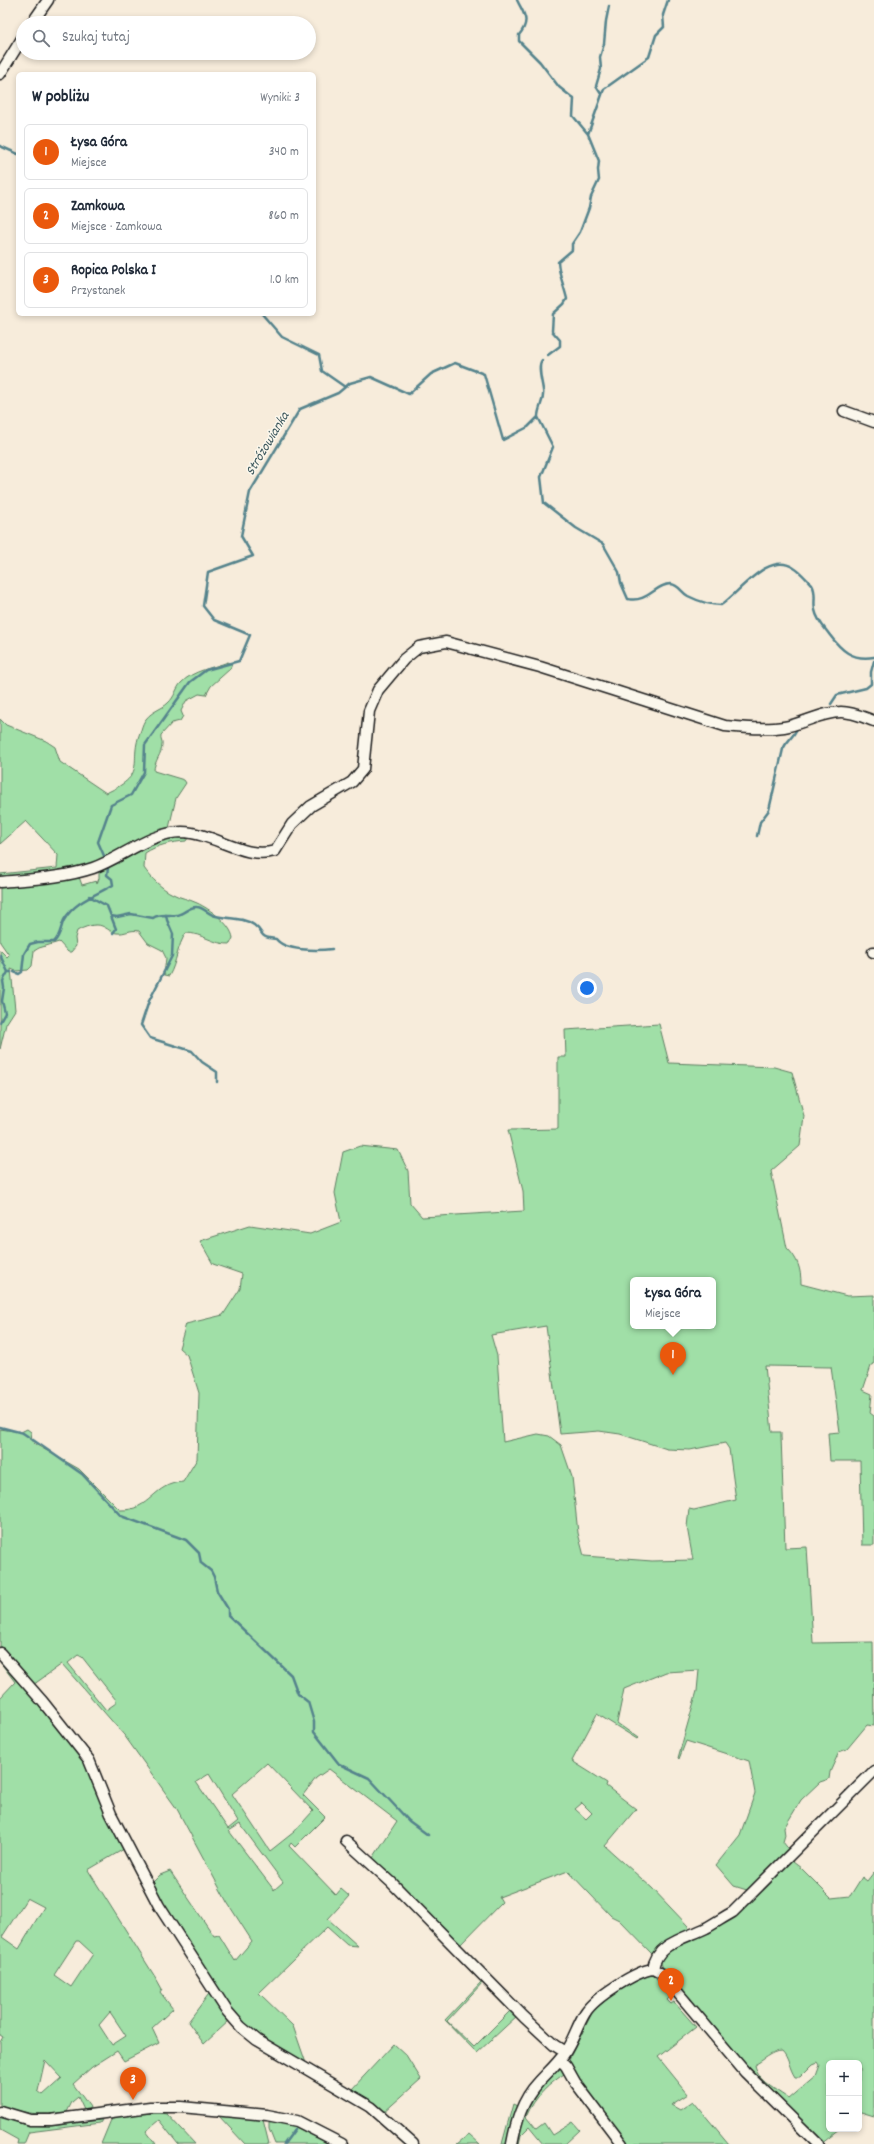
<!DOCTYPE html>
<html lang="pl">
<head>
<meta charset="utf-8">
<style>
  body { margin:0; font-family:Dekko,sans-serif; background:#f2f2f3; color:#1f2937 }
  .controls { position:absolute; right:12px; bottom:12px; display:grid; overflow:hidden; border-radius:6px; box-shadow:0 2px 6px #0003 }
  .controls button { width:36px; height:36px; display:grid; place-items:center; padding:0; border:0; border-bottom:1px solid #e0e1e3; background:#fff; color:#1f2937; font:20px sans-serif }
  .you { position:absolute; left:587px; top:988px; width:14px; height:14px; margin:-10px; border:3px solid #fff; border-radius:50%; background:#1a73e8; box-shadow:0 0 0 6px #1a73e833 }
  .badge { display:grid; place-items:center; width:26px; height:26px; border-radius:50%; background:#ea580c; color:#fff; font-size:13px; font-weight:700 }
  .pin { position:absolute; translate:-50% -33px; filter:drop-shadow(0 1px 2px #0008) }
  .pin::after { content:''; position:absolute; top:21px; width:14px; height:12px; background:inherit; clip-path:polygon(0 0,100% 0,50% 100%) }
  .popup { position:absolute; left:630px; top:1277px; width:86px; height:52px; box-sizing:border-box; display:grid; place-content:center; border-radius:6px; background:#fff; filter:drop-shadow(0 1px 3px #0005); font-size:13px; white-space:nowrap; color:#747a83 }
  .popup b { font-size:15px; color:#1f2937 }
  .popup::after { content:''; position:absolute; left:50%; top:100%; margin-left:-8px; border:8px solid transparent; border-top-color:#fff }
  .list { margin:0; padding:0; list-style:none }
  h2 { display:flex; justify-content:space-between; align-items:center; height:52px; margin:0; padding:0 16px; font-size:17px }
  h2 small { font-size:13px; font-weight:400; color:#747a83 }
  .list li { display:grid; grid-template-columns:26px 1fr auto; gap:12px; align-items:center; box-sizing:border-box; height:56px; margin:0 8px 8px; padding:0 8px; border:1px solid #e0e1e3; border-radius:6px }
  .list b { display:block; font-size:15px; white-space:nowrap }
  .list p { margin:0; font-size:13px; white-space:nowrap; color:#747a83 }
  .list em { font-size:13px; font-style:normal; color:#747a83 }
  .icon { flex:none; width:22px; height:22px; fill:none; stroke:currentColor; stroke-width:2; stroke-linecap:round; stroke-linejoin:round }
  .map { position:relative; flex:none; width:874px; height:2144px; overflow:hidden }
  .search { position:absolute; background:#fff; box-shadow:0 2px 6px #0003; left:16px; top:16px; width:300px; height:44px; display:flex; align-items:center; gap:10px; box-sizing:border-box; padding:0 14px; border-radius:22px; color:#747a83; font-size:15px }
  .panel { position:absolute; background:#fff; box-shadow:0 2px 6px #0003; left:16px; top:72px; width:300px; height:244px; border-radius:6px }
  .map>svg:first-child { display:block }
  .green { fill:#a0dfa7; stroke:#5e7e62; fill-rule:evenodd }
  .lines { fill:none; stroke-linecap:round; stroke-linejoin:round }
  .stream { stroke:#54838c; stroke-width:2.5 }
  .minor-casing { stroke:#1c1c1c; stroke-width:13 }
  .minor { stroke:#fbf7ec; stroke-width:10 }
  .labels { text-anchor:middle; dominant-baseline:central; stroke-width:3; stroke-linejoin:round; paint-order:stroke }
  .water-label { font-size:14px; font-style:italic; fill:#3d585d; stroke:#fbf7ec }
</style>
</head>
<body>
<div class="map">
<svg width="874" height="2144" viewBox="0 0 874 2144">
  <rect width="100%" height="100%" fill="#f7ecdb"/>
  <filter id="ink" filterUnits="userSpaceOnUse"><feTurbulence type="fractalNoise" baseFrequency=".025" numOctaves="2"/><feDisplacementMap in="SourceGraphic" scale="8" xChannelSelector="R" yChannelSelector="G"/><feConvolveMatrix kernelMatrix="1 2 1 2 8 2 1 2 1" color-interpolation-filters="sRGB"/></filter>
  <g filter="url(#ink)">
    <path class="green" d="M 228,662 L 232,664 L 230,669 L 211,686 L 206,695 L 199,694 L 186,701 L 181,711 L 183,716 L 180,721 L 172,723 L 161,735 C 160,739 163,741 162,745 C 162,754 154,761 154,771 L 184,780 L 186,783 L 176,798 L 169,828 L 111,857 L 63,873 L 0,878 L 0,874 L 57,868 L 58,855 L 26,821 L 0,844 L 0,719 L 6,725 L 46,741 L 55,747 L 60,762 L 106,793 C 150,773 127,763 141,730 C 142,726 144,721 146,719 C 152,711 162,709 168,703 C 175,697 176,688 181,683 C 193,670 213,668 228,662 Z
      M 187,835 L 188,838 L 186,841 C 172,842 157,845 145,853 L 144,868 C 151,878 162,889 173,894 C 180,898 189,899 197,903 C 210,909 231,924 233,938 L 230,944 C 214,945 202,933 186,933 C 177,946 177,962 169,976 L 164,975 L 166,958 L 162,950 L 148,943 L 139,931 C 130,929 125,934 117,933 C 112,933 107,928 102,926 C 95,923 84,927 77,931 L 75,938 L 76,946 L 71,952 L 68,952 L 59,942 L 39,948 L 34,951 L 32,966 L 28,970 L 16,971 L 11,969 L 15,1010 L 6,1024 L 0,1049 L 0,950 L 7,957 L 9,955 L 0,942 L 0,885 L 79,877 L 82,885 L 96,881 L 97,884 L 99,878 L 99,869 L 167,837 Z
      M 659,1024 L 669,1063 L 774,1067 L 792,1072 L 804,1116 L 800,1146 L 771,1171 L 787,1248 C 798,1259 801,1269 801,1284 L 847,1296 L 874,1295 L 874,1364 L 871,1366 L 863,1390 L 872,1394 L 870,1413 L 874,1416 L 874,1545 L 862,1545 L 860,1461 L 830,1461 L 828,1433 L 840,1432 L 831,1367 L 765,1366 L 772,1432 L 781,1432 L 781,1436 L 785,1548 L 807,1547 L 813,1643 L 873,1642 L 874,1726 L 867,1725 L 847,1749 L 839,1752 L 830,1772 L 829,1779 L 820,1782 L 801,1800 L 784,1828 L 785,1835 L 783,1842 L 790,1851 C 774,1862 764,1878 750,1891 L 734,1886 L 716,1865 L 740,1835 L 755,1793 L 749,1761 L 686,1741 L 679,1759 L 678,1758 L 697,1691 L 699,1670 L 666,1672 L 624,1689 L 617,1723 L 638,1738 L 637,1739 L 597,1714 L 572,1761 L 607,1783 L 606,1786 L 636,1809 L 605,1846 L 652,1888 L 688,1926 L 689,1931 L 664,1944 L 652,1954 L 619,1920 L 611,1916 L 568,1871 L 499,1897 L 502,1902 L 458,1947 L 371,1861 L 397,1821 L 329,1769 L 316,1778 L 303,1795 L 325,1817 L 295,1847 L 291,1843 L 289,1846 L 336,1895 L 341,1889 L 349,1896 L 328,1919 L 358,1946 L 347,1945 L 327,1927 L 259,1993 L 293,2026 L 307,2066 L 253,2033 L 239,2020 L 167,1913 L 151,1884 L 160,1875 L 170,1871 L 214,1936 L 219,1935 L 235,1961 L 252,1941 L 227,1902 L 177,1809 L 124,1735 L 62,1664 L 33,1685 L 0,1647 L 0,1429 L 21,1432 L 27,1429 L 31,1432 L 32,1440 L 35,1444 L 79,1469 L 120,1510 C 151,1511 153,1483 183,1482 L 197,1459 L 199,1393 L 187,1355 L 179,1348 L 186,1324 L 223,1315 L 240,1289 L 242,1274 L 213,1264 L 200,1241 L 250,1225 L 310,1234 L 341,1222 L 335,1193 L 343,1152 L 360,1146 L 398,1150 L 408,1171 L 410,1203 L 422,1217 L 524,1211 L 523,1191 L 508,1130 L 558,1129 L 558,1057 L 566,1057 L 565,1030 ZM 633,1280 L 713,1280 L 713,1326 L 633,1326 ZM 546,1326 L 560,1434 L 599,1431 L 620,1434 L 667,1449 L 690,1450 L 725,1443 L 729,1449 L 736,1500 L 694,1510 L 689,1509 L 687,1527 L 693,1560 L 652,1561 L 584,1556 L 578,1533 L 572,1477 L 561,1445 L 549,1436 L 538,1434 L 503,1442 L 497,1356 L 491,1335 ZM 78,1655 L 82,1657 L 116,1700 L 116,1703 L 106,1710 L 68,1663 ZM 267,1763 L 313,1811 L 294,1832 L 270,1851 L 232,1794 ZM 209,1774 L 238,1821 L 228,1829 L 196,1782 ZM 582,1803 L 592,1813 L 586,1819 L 575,1809 ZM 240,1824 L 283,1882 L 274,1890 L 229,1831 Z
      M 0,1655 L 84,1762 L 124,1849 L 88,1870 L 157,1980 L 162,1989 L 160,1992 L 173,2009 L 152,2028 L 159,2043 L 124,2061 L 117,2051 L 92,2067 L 73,2084 L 90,2107 L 89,2109 L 84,2110 L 78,2097 L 72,2102 L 67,2112 C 40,2116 25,2114 0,2105 L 0,2042 L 3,2037 L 0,2035 L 0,1698 L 15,1682 L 0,1662 ZM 27,1898 L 44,1907 L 19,1949 L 2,1937 ZM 76,1941 L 79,1941 L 93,1954 L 71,1987 L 54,1975 ZM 110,2012 L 126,2036 L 112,2045 L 99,2025 ZM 45,2060 L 62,2078 L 43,2095 L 38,2091 Z
      M 789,1859 L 801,1868 L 831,1898 L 850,1896 L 862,1877 L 867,1881 L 874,1872 L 874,2116 L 861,2112 L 859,2113 L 859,2063 L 829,2063 L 829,2129 L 839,2129 L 821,2143 L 748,2071 L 663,1969 C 660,1960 660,1957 665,1950 L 717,1925 ZM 782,2051 C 789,2058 789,2068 795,2077 L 800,2077 L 813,2064 L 818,2062 L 820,2065 L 816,2076 L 789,2099 C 777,2090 757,2081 754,2065 C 763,2061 772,2051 782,2051 Z
      M 653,1975 L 670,1997 L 667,2000 L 671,2004 L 674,2002 L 696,2027 L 658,2057 L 688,2094 L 671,2105 L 680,2110 L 693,2101 L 729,2144 L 627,2144 L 577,2081 L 569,2059 L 593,2011 L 612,1995 L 644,1976 Z
      M 483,1980 L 518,2015 L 477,2053 L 445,2020 ZM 483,1982 L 511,2010 L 474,2047 L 447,2021 Z
      M 211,1991 L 230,2020 L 204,2044 L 188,2022 Z
      M 394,2044 L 406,2055 L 421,2079 L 383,2113 L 351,2090 Z
      M 559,2067 L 562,2067 L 567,2072 C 549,2084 535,2096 526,2117 L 536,2129 L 544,2123 L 552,2135 L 573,2122 L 580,2130 L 565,2144 L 543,2144 L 529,2127 L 521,2135 L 519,2144 L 517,2144 C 523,2109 536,2092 559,2067 Z
      M 513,2104 L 517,2106 L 508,2144 L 502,2144 Z
      M 158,2113 L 167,2114 L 195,2144 L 178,2144 L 159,2120 L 146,2131 L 156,2144 L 101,2144 L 113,2115 Z
      M 0,2115 L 25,2125 L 49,2126 L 102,2120 L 100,2123 L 29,2132 L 24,2144 L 17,2144 L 18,2140 L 0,2130 Z
      M 218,2115 L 263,2120 L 269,2144 L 245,2144 Z
      M 274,2121 L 294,2126 L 330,2144 L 275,2144 L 269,2129 L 269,2122 Z
      M 469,2134 L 480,2144 L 457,2144 Z"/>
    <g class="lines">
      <path class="stream" d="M 517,0 C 524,15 531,20 519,35 L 519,41 L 540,62 L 559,87 L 574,99 L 573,116 L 588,134 L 599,161 L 598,170 L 599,180 L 591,197 L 589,208 L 580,232 L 572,244 L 572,250 L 558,262 C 559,275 564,286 567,299 L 564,304 L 553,314 L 552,331 L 560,340 L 560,346 L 548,355
        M 601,94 L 596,86 L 601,69 L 600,57 L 604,44 L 606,21 L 609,6
        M 588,134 L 604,89 L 649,57 L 656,35 L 664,27 L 663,15 L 668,0
        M 0,146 L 18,154
        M 262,314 L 282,337 L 319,355 L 322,371 L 345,387
        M 538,417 C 538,407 545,400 543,390 C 542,382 537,366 542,360
        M 831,704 L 837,695 L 866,688 L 871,684 L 871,672 L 874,661
        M 757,836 L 760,822 L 769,810 L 783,749 C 787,740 792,739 797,729
        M 105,858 L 98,842 L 111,805 L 131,795 L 144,772 L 145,745 L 190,682 L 206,670 L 239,661 L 250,635 L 214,620 L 203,606 L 208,572 L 253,556 L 241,536 L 250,492 L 300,409 L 338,393 L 350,383 L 371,377 L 409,394 L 431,374 L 455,363 L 484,374 L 503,440 L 528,427 L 538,417 L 553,447 L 541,477 L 544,503 L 576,528 L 603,544 L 619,572 L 621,583 L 628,599 C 648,603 655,584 671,584 C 679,585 681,592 688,596 C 698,601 710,605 721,605 C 739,593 769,550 794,568 C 801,572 807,580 812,585 C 817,593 813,602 815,610 C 817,620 823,626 829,634 C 841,650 852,661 874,657
        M 89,896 L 107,906 L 111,916 L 117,917 L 131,914 L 153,918 C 160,913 169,916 177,915 C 184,914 189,906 197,907 C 203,907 209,915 216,916 C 228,919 243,917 254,925 C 266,934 257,937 276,939 C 285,951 317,951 332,949
        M 166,915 L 167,920 L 173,934 L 172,956 L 149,1001 L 141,1025 L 150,1038 L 192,1051 L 202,1062 L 217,1072 L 217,1082
        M 111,916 L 116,929 L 113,933
        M 0,955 L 8,972 L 11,972
        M 14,972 L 19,974 L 22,972 L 24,954 L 30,944 L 38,942 L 54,942 C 61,935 60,928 64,920 C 75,901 96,895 113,885 L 112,879 L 107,875 L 108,868
        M 0,1022 L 5,1013 L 2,1001 L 4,988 L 3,981 L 8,972
        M 0,1427 L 23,1433 L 82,1474 L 121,1516 L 186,1540 L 199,1553 L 201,1563 L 211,1571 L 214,1577 L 217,1591 L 228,1609 L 228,1615 L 291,1675 L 298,1694 L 308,1702 L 314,1722 L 314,1732 L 339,1764 L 369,1778 L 409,1821 L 428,1835
        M 284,2144 L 295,2129"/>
      <g class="minor-casing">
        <path id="minor" d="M 32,23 L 48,0
          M 0,74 L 23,37
          M 844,411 L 874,422
          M 0,882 C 31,879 63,878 93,868 C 122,858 150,832 182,832 C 215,833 243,860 275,851 L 292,824 L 311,806 L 352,782 L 363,769 L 369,711 L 378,690 L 404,659 L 419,647 L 446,642 L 540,667 L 725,726 C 744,728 765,730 784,727 C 803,724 821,712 841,712 C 853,712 863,717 874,721
          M 873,952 L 874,952
          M 0,1653 L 43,1702 L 89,1760 L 111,1814 L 159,1906 L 227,2011 L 241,2027 L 257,2040 L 371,2107 L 413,2144
          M 346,1841 L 391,1882 L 524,2017 L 554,2045 L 565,2052
          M 653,1969 C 656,1943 686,1938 706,1928 C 715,1923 724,1917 733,1912 L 874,1771
          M 653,1969 L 662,1974 L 745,2072 L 818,2144
          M 560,2060 L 566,2066 L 575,2082 L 622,2144
          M 0,2111 L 30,2120 L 51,2120 L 150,2107 L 181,2107 L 267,2115 L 297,2121 L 342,2144
          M 512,2144 C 516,2122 522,2100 538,2083 C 547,2073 557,2064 564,2054 C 573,2041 577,2026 585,2013 C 594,1998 636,1971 653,1969"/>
      </g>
      <use href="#minor" class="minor"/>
    </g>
  </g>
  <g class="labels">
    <g class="water-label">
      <text transform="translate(268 444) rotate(-59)">Stróżowianka</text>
    </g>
  </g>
</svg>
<div class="controls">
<button>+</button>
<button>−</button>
</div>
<div class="you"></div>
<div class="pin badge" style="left:673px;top:1375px">1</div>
<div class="popup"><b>Łysa Góra</b>Miejsce</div>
<div class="pin badge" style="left:671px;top:2001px">2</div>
<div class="pin badge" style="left:133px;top:2100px">3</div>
<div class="search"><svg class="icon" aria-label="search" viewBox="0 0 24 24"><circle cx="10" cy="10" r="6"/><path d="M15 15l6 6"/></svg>Szukaj tutaj</div>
<section class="panel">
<h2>W pobliżu<small>Wyniki: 3</small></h2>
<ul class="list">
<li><span class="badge">1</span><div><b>Łysa Góra</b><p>Miejsce</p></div><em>340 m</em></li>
<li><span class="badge">2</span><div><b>Zamkowa</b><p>Miejsce · Zamkowa</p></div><em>860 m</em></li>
<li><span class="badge">3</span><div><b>Ropica Polska I</b><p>Przystanek</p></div><em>1.0 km</em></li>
</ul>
</section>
</div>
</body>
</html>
